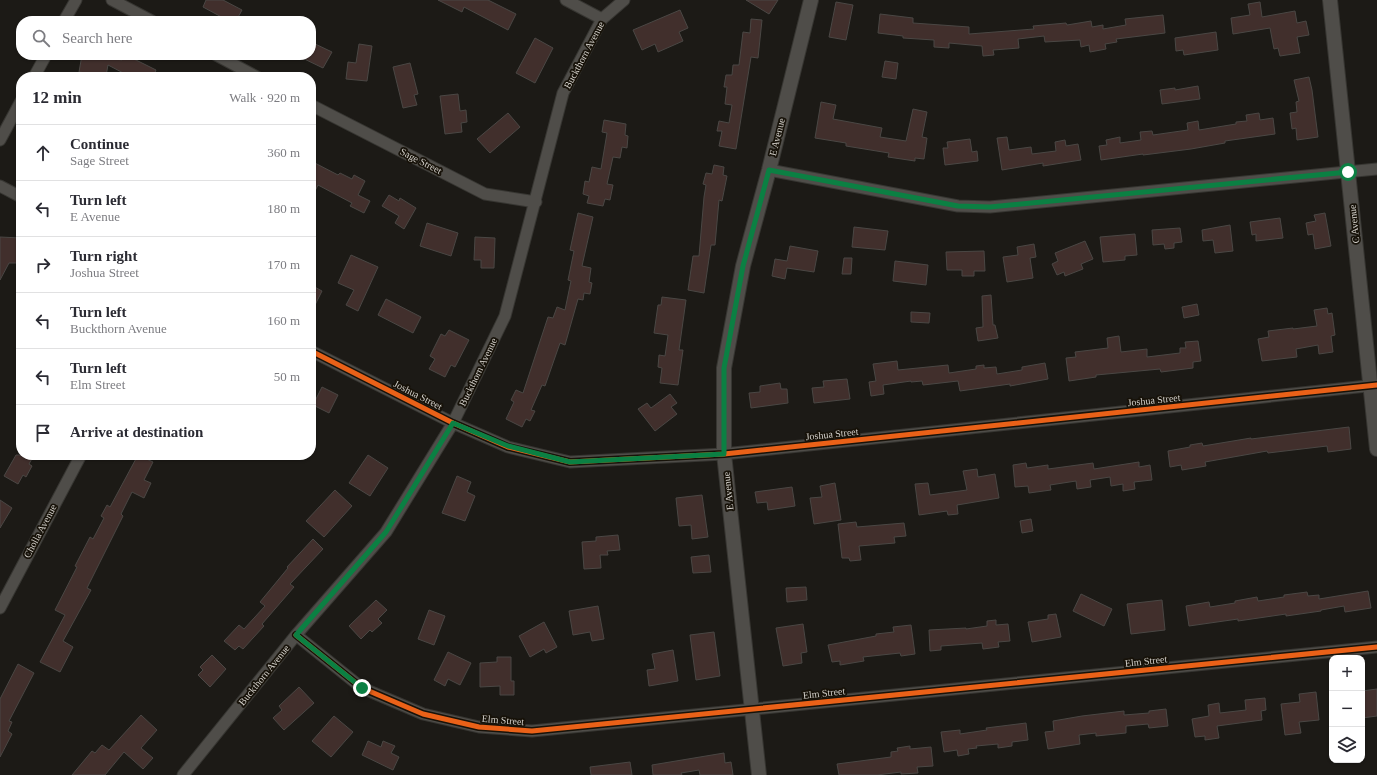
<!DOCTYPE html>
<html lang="en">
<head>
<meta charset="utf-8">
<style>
  body { margin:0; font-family:"Times New Roman",serif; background:#f7f7f7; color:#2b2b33 }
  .controls { position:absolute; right:12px; bottom:12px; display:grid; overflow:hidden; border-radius:8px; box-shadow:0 1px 3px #0004 }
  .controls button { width:36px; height:36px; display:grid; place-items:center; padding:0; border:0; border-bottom:1px solid #e1e1e2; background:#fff; color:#2b2b33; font:20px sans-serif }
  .stop { position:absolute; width:12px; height:12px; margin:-9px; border:3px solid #0b8043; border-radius:50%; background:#fff }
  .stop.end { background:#0b8043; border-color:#fff; box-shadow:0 1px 4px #0008 }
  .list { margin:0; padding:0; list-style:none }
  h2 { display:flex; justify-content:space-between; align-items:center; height:52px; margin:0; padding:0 16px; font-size:17px }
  h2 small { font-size:13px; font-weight:400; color:#7c7c81 }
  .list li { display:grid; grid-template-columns:26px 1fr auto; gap:12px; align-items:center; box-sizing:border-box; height:56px; padding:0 16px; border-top:1px solid #e1e1e2 }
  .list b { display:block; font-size:15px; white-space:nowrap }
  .list p { margin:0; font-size:13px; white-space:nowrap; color:#7c7c81 }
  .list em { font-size:13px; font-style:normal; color:#7c7c81 }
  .icon { flex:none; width:22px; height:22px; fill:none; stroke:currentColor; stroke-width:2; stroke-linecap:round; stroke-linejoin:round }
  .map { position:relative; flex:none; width:1377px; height:775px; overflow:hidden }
  .search { position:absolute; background:#fff; box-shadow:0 1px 3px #0004; left:16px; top:16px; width:300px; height:44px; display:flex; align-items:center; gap:10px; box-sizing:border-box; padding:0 14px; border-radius:16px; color:#7c7c81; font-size:15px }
  .panel { position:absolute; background:#fff; box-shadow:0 1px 3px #0004; left:16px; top:72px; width:300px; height:388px; border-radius:16px }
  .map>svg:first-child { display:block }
  .building { fill:#412f2c; stroke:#4a4744 }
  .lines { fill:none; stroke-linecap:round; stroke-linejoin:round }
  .minor-casing { stroke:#373632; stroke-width:13 }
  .tertiary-casing { stroke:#373632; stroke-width:16 }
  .minor { stroke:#4f4d49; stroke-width:11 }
  .tertiary { stroke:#4f4d49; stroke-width:14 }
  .cycleway-casing { stroke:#171209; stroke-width:8 }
  .cycleway { stroke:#ea6118; stroke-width:5 }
  .route { stroke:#0b8043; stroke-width:5 }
  .labels { text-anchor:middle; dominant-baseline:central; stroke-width:3.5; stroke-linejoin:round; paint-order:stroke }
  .street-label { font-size:10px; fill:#d4d1cb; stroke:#171209 }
</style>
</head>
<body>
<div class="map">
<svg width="1377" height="775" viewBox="0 0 1377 775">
  <rect width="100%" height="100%" fill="#1c1a16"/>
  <path class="building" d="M 206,0 L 223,0 L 242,10 L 236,21 L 229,21 L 203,7 Z
    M 438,0 L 488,0 L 516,14 L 508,30 L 464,7 L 462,12 Z
    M 746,0 L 778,0 L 769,14 Z
    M 836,2 L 853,5 L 846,40 L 829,37 Z
    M 1260,2 L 1262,17 L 1295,11 L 1297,23 L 1306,21 L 1309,35 L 1297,37 L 1300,53 L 1280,56 L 1278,48 L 1274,49 L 1270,28 L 1233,34 L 1231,18 L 1250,15 L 1248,4 Z
    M 680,10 L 688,28 L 679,32 L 683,41 L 658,52 L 655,44 L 642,50 L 633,30 Z
    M 880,14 L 913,18 L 913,23 L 969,27 L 969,34 L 1034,29 L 1033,26 L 1066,23 L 1067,25 L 1091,21 L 1092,27 L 1103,25 L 1103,29 L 1126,25 L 1125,19 L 1163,15 L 1165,33 L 1116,39 L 1117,42 L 1105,44 L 1106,49 L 1090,52 L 1089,45 L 1081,47 L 1080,40 L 1045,42 L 1044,36 L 1018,39 L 1019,48 L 993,50 L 994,55 L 983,56 L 982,46 L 949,43 L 949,48 L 934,47 L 934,40 L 903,38 L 903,36 L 878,33 Z
    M 751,19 L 762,20 L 758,58 L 751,57 L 736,149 L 719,146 L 722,131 L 717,131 L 719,121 L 729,123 L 732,105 L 725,104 L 727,87 L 724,87 L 726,75 L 732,75 L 733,65 L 739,65 L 743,32 L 750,33 Z
    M 1216,32 L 1218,50 L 1184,55 L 1183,50 L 1176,51 L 1175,38 Z
    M 535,38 L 553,48 L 535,83 L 516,73 Z
    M 311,42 L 332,52 L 323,68 L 296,55 L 311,55 Z
    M 359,44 L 372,46 L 367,81 L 346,79 L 348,62 L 356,63 Z
    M 82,55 L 96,55 L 96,56 L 122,60 L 124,55 L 126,55 L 156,70 L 153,77 L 131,77 L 108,65 L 106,76 L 79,72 Z
    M 885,61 L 898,63 L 896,79 L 882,77 Z
    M 410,63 L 418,94 L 414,95 L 417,105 L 403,108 L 393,67 Z
    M 1309,77 L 1312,90 L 1318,137 L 1297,140 L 1296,128 L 1292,129 L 1290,113 L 1297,112 L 1296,102 L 1299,101 L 1294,80 Z
    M 1198,86 L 1200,99 L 1162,104 L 1160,90 L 1175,88 L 1175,90 Z
    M 458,94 L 460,111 L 466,110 L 467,122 L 461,123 L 462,132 L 445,134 L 440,96 Z
    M 821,102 L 836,105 L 833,119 L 882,128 L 880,137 L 906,141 L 913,109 L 927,112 L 922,137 L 927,138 L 924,159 L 915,158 L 915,161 L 888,157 L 889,153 L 846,146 L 846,143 L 815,138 Z
    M 508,113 L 520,127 L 490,153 L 477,139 Z
    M 1259,113 L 1260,120 L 1273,118 L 1275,134 L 1225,141 L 1225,143 L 1191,149 L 1143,155 L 1143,154 L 1101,160 L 1099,146 L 1107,145 L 1106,140 L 1120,137 L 1120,143 L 1141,140 L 1140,132 L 1152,131 L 1153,135 L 1188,130 L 1187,123 L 1198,121 L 1199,130 L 1236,124 L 1236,122 L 1247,121 L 1246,115 Z
    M 604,120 L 626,124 L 625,135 L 628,136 L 627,148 L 622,147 L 620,158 L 613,157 L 607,184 L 613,185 L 610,200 L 605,199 L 603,206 L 587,203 L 589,196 L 583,194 L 585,181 L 589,182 L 592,167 L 601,169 L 607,133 L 602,132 Z
    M 1007,137 L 1009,150 L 1031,147 L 1032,154 L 1056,151 L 1055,142 L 1065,140 L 1066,146 L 1078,144 L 1081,160 L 1043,166 L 1043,163 L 1002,170 L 997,138 Z
    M 970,139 L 972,152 L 977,151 L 978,161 L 945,165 L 943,148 L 948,148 L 947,142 Z
    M 311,161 L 338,175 L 340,173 L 352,179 L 354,175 L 365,181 L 358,195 L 370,201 L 364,213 L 350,206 L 352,203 L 318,185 L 311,199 Z
    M 714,165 L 724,167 L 723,175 L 727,176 L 722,201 L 719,200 L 715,245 L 711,245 L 704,293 L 688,290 L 693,256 L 699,256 L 704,197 L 706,185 L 703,184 L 706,173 L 712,174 Z
    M 389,195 L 399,201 L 400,198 L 416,208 L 404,229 L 395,223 L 399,216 L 382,206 Z
    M 578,213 L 593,217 L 582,266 L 591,268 L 589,282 L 592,283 L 590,294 L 584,293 L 583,300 L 578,299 L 565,345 L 560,343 L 545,386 L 542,385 L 531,410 L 535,411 L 530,421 L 526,419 L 522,427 L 506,419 L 514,402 L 511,400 L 516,390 L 523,393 L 548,317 L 553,318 L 557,307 L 565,310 L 571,281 L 568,280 L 574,251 L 570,250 Z
    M 1325,213 L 1331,246 L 1315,249 L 1313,234 L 1308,235 L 1306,223 L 1316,221 L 1314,215 Z
    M 1280,218 L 1283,238 L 1256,241 L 1256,234 L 1252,235 L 1250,222 Z
    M 427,223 L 458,233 L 451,256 L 420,246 Z
    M 1230,225 L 1233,251 L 1215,253 L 1213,240 L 1203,241 L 1202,230 Z
    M 854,227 L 888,231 L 885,250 L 852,247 Z
    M 1180,228 L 1182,242 L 1174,243 L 1174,248 L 1165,249 L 1164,244 L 1153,245 L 1152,230 Z
    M 1135,234 L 1137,255 L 1125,256 L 1125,260 L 1103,262 L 1100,237 Z
    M 0,237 L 21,238 L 21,263 L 9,263 L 0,280 Z
    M 475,237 L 495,238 L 494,268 L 481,268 L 481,260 L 474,260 Z
    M 1085,241 L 1093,259 L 1081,264 L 1083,269 L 1065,276 L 1064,272 L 1057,275 L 1052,264 L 1058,261 L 1055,253 Z
    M 1034,244 L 1036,257 L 1030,258 L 1033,278 L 1007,282 L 1003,257 L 1018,255 L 1017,247 Z
    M 790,246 L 818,251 L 814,272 L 787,268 L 785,279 L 772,276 L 775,259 L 787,261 Z
    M 984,251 L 985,271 L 974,271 L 974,276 L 962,276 L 962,270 L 947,270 L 946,252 Z
    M 351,255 L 378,267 L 358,311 L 346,305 L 354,290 L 338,283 Z
    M 844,258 L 852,258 L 851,274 L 842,274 Z
    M 895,261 L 928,265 L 926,285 L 893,281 Z
    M 311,285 L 322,291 L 311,313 Z
    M 991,295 L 993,325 L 995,325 L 998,338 L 978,341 L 976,328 L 983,327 L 982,296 Z
    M 662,297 L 686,300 L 679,350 L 683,350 L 678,385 L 660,383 L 662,368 L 658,367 L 659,355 L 665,356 L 668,335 L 654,333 L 658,305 L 661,305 Z
    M 386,299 L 421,317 L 413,333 L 378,315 Z
    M 1197,304 L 1199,315 L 1184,318 L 1182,307 Z
    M 1327,308 L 1328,314 L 1332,313 L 1335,335 L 1331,336 L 1333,352 L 1319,354 L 1318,345 L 1296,349 L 1297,357 L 1262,361 L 1258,339 L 1269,337 L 1268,331 L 1293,328 L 1293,329 L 1317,326 L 1314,310 Z
    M 911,312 L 930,313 L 929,323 L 911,322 Z
    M 449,330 L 469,340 L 455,367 L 451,365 L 445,377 L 429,369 L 435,359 L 430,356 L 441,334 L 445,336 Z
    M 1119,336 L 1121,352 L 1147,349 L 1147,357 L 1180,353 L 1180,348 L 1186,348 L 1185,342 L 1198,341 L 1201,361 L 1193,362 L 1193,368 L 1161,372 L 1160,369 L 1096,375 L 1096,377 L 1069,381 L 1066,358 L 1076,357 L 1075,352 L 1108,348 L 1107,338 Z
    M 897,361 L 898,370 L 948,365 L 949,373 L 976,369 L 976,366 L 984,365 L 984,368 L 996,367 L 997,374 L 1022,370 L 1022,367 L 1045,363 L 1048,379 L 1010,386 L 1010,384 L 960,391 L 958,381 L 923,385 L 922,381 L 911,382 L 911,381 L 883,385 L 884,394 L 871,396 L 869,382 L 876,381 L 873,364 Z
    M 847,379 L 850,399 L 814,403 L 812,388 L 824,387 L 823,381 Z
    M 780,383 L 781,389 L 787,389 L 788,403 L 751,408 L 749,393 L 760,392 L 760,386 Z
    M 322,387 L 338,395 L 329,413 L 313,405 Z
    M 670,394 L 677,403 L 671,407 L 677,414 L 655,431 L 638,409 L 647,403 L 651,408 Z
    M 1349,427 L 1351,449 L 1328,452 L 1327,446 L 1268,453 L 1267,451 L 1205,462 L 1206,466 L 1182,470 L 1181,465 L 1170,467 L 1168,451 L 1190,447 L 1190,445 L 1202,443 L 1203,446 L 1251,438 L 1251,439 Z
    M 16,455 L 34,455 L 29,464 L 32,466 L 26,477 L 23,475 L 18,484 L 4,476 Z
    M 138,455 L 153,462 L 144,480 L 151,483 L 144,498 L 132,492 L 121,514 L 123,516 L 87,588 L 91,590 L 63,641 L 73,647 L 60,672 L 40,662 L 65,615 L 55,610 L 77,567 L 75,566 L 90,537 L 93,539 L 104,518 L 101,516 L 107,505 L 110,507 Z
    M 368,455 L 388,468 L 370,496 L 349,483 Z
    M 1139,462 L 1139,467 L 1150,465 L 1152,480 L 1134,482 L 1135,489 L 1123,491 L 1123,484 L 1111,486 L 1110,477 L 1090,480 L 1091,487 L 1077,489 L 1076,481 L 1050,485 L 1051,490 L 1029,493 L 1028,486 L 1015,487 L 1013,465 L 1026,463 L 1027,468 L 1048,465 L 1048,469 L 1093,463 L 1094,469 Z
    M 977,469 L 978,477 L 995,474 L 999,498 L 957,505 L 958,514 L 948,515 L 947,511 L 919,515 L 915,484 L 928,483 L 930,495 L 967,490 L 963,471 Z
    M 457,476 L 471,482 L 467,492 L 475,496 L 465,521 L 442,513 Z
    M 835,483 L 841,520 L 814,524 L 810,498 L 822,497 L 820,486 Z
    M 792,487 L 795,506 L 768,510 L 767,502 L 757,503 L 755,492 Z
    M 335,490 L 352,506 L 324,537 L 306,521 Z
    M 702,495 L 708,537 L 692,539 L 691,525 L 679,526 L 676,498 Z
    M 0,500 L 12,508 L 0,528 Z
    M 1031,519 L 1033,531 L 1022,533 L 1020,521 Z
    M 856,522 L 857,527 L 904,523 L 906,536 L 894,537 L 895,543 L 859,546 L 861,560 L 850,561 L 849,558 L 842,558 L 838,524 Z
    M 618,535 L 620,550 L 607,551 L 608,555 L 600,555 L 601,568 L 584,569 L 582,542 L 596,541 L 596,537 Z
    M 313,539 L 323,549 L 290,584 L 294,587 L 262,624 L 264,626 L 243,649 L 239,646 L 235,650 L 224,641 L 239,625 L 244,629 L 265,606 L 260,602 L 288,568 L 287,567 Z
    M 709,555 L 711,572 L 693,573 L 691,557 Z
    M 806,587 L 807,600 L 787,602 L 786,588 Z
    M 1368,591 L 1371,608 L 1345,612 L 1344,606 L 1321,610 L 1321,611 L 1286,616 L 1286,614 L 1238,621 L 1238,619 L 1189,626 L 1186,606 L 1209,602 L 1210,607 L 1235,603 L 1235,601 L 1257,597 L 1258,601 L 1284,597 L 1284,595 L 1307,592 L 1308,596 L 1319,595 L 1319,599 Z
    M 1081,594 L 1112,609 L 1104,626 L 1073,611 Z
    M 376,600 L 387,610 L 378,619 L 382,623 L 372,632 L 370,630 L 361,639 L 349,626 Z
    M 1162,600 L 1165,630 L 1131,634 L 1127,604 Z
    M 598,606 L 604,639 L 592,641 L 590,632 L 573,635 L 569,611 Z
    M 429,610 L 445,616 L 434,645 L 418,639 Z
    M 1056,614 L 1061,637 L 1032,642 L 1028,622 L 1048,619 L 1048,615 Z
    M 996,620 L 996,625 L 1008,624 L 1010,641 L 998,642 L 999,647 L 983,649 L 982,643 L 941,646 L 941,650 L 930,651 L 929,630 L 966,628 L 966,629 L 987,626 L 987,621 Z
    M 544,622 L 557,647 L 546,653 L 544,649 L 530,657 L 519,636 Z
    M 803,624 L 807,652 L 801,653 L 802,663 L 783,666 L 776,628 Z
    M 911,625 L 915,654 L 901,656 L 900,653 L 863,657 L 864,661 L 840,665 L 840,661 L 832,662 L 828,645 L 876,636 L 876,634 L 894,632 L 893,627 Z
    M 714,632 L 720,676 L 696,680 L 690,635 Z
    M 673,650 L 678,681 L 649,686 L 647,670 L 655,669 L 652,654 Z
    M 448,652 L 471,663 L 460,685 L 448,679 L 445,686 L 434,680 Z
    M 212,655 L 226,669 L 210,687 L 198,675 L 203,670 L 200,667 Z
    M 497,657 L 511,657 L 511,681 L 514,681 L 514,695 L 500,695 L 500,686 L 480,687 L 480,663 L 497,662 Z
    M 18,664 L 34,673 L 9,721 L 12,722 L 8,731 L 12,734 L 0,757 L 0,699 Z
    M 299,687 L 314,703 L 284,730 L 273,718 L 282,710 L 279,706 Z
    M 1377,689 L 1377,716 L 1362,718 L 1362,691 Z
    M 1316,692 L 1319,720 L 1299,722 L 1301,733 L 1285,735 L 1281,704 L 1300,702 L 1299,694 Z
    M 1265,698 L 1266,710 L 1261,711 L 1262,720 L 1217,726 L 1219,738 L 1205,740 L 1205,736 L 1195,737 L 1192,719 L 1209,716 L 1208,705 L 1219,703 L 1220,713 L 1246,710 L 1245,700 Z
    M 1166,709 L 1168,726 L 1149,728 L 1148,724 L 1126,726 L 1126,733 L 1096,736 L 1096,733 L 1079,735 L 1080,744 L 1048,749 L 1045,732 L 1054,731 L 1053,721 L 1082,716 L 1124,711 L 1124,715 L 1149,713 L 1149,711 Z
    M 141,715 L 157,730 L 141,748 L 153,758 L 143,769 L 124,752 L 105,775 L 72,775 L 92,751 L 95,753 L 102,745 L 109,750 Z
    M 334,716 L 353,732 L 331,757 L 312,741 Z
    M 1026,723 L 1028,740 L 1012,742 L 1012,746 L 998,748 L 998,744 L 976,746 L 977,748 L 968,749 L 969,754 L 958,756 L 957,750 L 944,752 L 941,732 L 960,730 L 960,734 L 987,730 L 986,728 Z
    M 368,741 L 381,747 L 383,741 L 395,746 L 391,753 L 399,757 L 393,770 L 362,755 Z
    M 910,746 L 910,749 L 931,747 L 933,766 L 917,767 L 918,773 L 901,774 L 901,772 L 877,775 L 839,775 L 837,764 L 891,757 L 891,752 L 898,751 L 897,748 Z
    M 724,753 L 725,763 L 731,762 L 733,775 L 700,775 L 699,770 L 681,773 L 682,775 L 653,775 L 652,765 Z
    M 630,762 L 632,775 L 591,775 L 590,767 Z"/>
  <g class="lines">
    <g class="minor-casing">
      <path id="minor" d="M 112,0 L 152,21
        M 566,0 L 602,19
        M 64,21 L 76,0
        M 216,55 L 257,77
        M 34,77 L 46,55
        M 311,105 L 485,194 L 536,202
        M 0,140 L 21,101
        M 769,170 L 958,206 L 990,207 L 1377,169
        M 0,186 L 21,197
        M 311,351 L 453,423 L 508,447 L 570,462 L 724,454 L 1377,385
        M 0,608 L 81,455
        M 296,635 L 362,688 L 423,714 L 479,727 L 532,731 L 1377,647
        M 183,775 L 296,635 L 386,532 L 453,423 L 505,316 L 563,93 L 602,19 L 624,0"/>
    </g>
    <g class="tertiary-casing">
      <path id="tertiary" d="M 1330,0 L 1377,449
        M 759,775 L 724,454 L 724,368 L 743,266 L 769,170 L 811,0"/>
    </g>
    <use href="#minor" class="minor"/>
    <use href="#tertiary" class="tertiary"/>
    <g class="cycleway-casing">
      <path id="cycleway" d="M 311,351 L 453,423 L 508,447 L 570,462 L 724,454 L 1377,385
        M 296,635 L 362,688 L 423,714 L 479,727 L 532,731 L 1377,647"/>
    </g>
    <use href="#cycleway" class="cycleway"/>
  </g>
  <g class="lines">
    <path class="route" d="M 362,688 L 296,635 L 386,532 L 453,423 L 508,446 L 570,462 L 724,454 L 724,368 L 743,266 L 769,170 L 958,206 L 990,207 L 1348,172"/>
  </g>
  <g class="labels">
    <g class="street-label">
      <text transform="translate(584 55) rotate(-62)">Buckthorn Avenue</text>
      <text transform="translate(777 137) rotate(-76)">E Avenue</text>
      <text transform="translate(421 161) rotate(27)">Sage Street</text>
      <text transform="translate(1354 224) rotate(-96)">C Avenue</text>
      <text transform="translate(478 372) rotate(-64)">Buckthorn Avenue</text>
      <text transform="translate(418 395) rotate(27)">Joshua Street</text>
      <text transform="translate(1154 400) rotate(-6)">Joshua Street</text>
      <text transform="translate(832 434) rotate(-6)">Joshua Street</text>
      <text transform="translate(728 491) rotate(-96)">E Avenue</text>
      <text transform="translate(40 531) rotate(-62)">Cholla Avenue</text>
      <text transform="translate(1146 661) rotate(-6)">Elm Street</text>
      <text transform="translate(264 675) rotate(-51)">Buckthorn Avenue</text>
      <text transform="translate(824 693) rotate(-6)">Elm Street</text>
      <text transform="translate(503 720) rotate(5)">Elm Street</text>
    </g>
  </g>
</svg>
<div class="controls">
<button>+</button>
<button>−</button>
<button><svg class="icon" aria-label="layers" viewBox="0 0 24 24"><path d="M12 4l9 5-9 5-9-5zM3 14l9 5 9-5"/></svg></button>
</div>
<div class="stop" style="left:1348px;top:172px"></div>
<div class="stop end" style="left:362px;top:688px"></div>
<div class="search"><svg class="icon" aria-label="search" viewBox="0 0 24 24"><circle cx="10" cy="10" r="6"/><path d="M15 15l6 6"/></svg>Search here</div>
<section class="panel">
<h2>12 min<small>Walk · 920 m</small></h2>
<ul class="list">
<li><svg class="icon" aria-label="ahead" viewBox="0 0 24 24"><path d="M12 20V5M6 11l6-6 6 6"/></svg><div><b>Continue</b><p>Sage Street</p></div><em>360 m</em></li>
<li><svg class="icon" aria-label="left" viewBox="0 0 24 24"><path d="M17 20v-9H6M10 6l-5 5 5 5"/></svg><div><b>Turn left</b><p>E Avenue</p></div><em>180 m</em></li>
<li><svg class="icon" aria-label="right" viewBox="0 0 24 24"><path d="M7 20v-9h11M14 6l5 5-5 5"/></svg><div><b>Turn right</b><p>Joshua Street</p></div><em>170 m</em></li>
<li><svg class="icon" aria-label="left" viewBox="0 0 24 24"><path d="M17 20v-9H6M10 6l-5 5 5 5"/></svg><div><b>Turn left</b><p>Buckthorn Avenue</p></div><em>160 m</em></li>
<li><svg class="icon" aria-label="left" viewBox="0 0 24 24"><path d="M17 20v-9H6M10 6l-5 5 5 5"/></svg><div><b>Turn left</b><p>Elm Street</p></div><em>50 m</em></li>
<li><svg class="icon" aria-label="arrive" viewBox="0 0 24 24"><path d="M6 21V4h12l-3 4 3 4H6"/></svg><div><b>Arrive at destination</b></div></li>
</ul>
</section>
</div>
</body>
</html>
